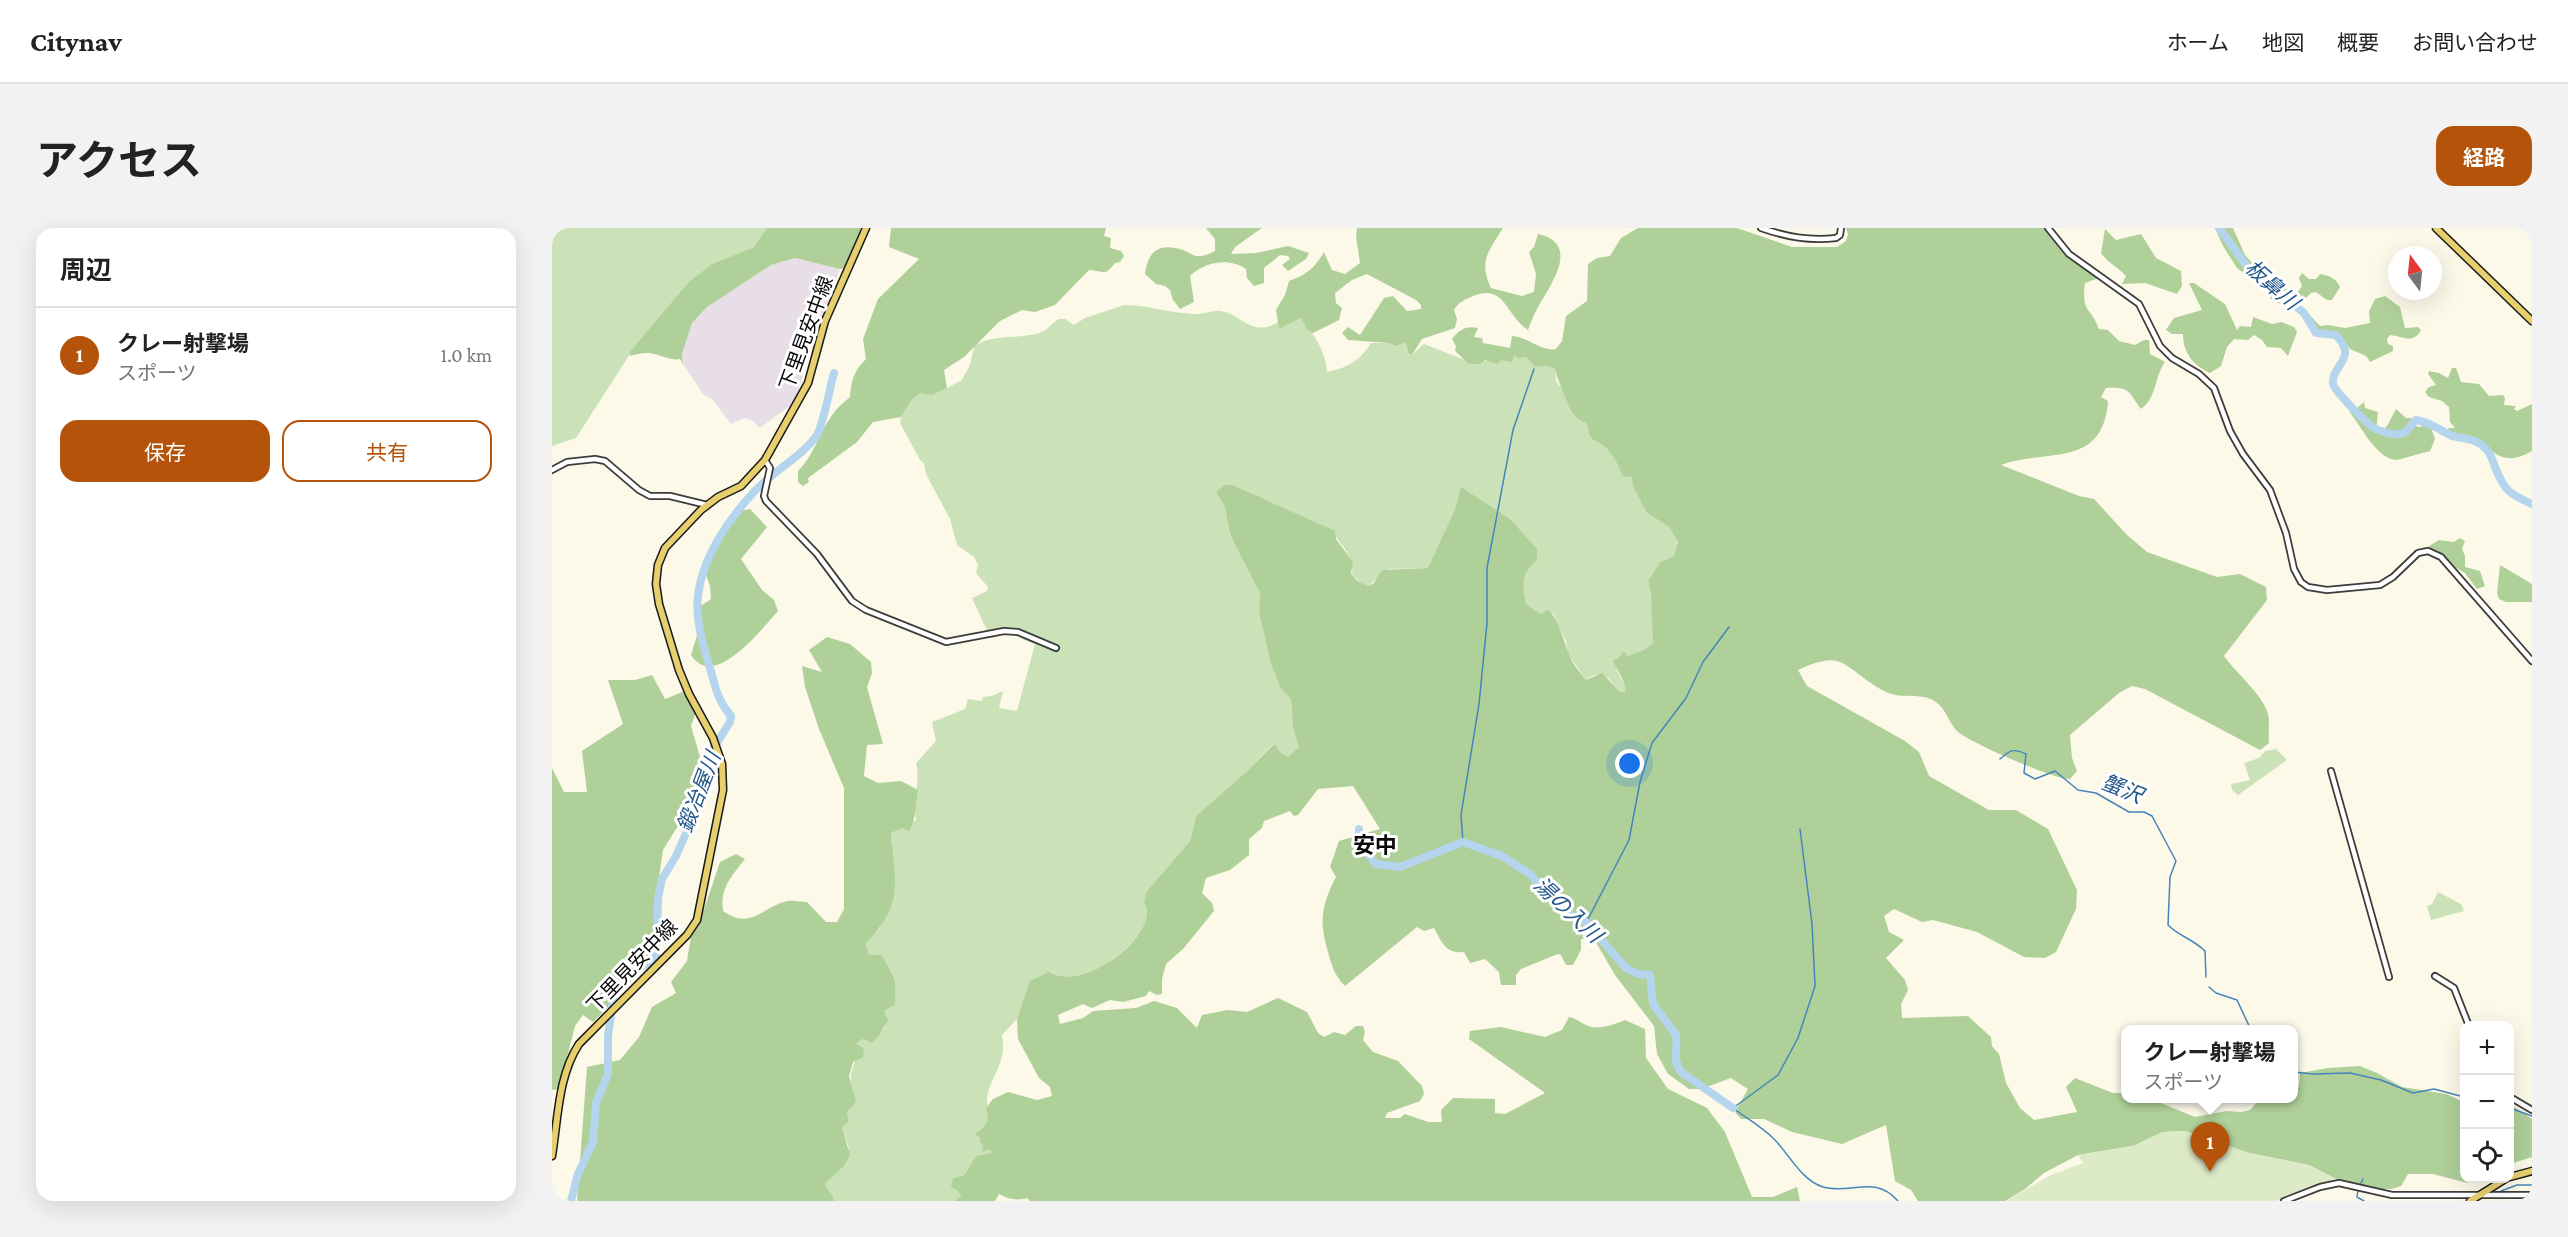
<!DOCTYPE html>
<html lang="ja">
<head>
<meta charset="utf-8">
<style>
  body { margin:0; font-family:"Crimson Pro","Noto Sans JP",serif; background:#f2f2f2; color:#222 }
  .controls { position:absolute; right:18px; bottom:18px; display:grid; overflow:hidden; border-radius:12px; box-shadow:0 6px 24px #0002 }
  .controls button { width:54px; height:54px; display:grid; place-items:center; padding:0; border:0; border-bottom:2px solid #e0e0e0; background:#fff; color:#222; font:30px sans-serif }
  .compass { position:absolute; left:1836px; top:18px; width:54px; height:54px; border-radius:50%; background:#fff; box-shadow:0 6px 24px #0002; rotate:345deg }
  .you { position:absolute; left:1078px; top:536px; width:21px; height:21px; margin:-15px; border:4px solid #fff; border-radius:50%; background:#1a73e8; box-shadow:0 0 0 9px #1a73e833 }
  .badge { display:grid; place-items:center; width:39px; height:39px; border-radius:50%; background:#b45309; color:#fff; font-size:20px; font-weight:700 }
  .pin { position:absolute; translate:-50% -50px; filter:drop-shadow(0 2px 3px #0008) }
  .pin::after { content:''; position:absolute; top:32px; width:21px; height:18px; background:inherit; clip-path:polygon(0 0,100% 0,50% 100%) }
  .popup { position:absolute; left:1569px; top:797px; width:177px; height:78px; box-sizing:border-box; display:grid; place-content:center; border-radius:12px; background:#fff; filter:drop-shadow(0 2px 4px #0005); font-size:20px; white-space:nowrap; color:#767676 }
  .popup b { font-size:22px; color:#222 }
  .popup::after { content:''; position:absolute; left:50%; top:100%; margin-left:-12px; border:12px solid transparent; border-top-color:#fff }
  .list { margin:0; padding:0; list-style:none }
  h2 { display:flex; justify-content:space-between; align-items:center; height:78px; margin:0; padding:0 24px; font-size:26px }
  h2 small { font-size:20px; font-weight:400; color:#767676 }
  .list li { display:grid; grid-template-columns:39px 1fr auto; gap:18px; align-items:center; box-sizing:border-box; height:96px; padding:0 24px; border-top:2px solid #e0e0e0 }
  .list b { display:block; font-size:22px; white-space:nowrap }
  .list p { margin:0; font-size:20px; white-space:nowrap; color:#767676 }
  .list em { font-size:20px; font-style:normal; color:#767676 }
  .actions { display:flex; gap:12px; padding:18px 24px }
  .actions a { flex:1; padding:14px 0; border:2px solid #b45309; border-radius:18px; text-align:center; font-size:21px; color:#b45309 }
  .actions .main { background:#b45309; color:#fff }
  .icon { flex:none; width:33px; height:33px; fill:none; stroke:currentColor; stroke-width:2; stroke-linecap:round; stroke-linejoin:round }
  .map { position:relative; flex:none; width:1980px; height:973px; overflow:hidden; border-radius:18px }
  header { display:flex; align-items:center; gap:36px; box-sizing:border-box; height:84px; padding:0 30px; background:#fff; border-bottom:2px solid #e0e0e0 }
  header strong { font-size:28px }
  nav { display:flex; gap:33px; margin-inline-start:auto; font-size:21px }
  .intro { display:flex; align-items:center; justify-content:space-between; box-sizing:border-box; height:144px; padding:0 36px }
  h1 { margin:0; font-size:42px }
  .button { padding:15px 27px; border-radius:18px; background:#b45309; color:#fff; font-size:21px; font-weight:700 }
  main { display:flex; gap:36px; padding:0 36px }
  aside { flex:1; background:#fff; border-radius:18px; box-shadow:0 6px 24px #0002 }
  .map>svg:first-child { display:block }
  .industrial { fill:#e7dee8 }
  .green { fill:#cbe1b8 }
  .forest { fill:#afd099 }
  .pitch { fill:#ddeac8 }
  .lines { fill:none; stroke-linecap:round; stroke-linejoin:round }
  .stream { stroke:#4486bb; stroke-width:1.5 }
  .river { stroke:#b4d5ed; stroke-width:8 }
  .minor-casing { stroke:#3c3c3c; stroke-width:8 }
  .major-casing { stroke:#1a1a1a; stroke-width:9 }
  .minor { stroke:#fff; stroke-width:4.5 }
  .major { stroke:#e7cf6e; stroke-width:6 }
  .labels { text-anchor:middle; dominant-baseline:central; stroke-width:6; stroke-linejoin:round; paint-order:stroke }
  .street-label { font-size:20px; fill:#090909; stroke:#fff }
  .water-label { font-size:21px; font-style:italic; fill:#24598a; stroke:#fff }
  .quarter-label { font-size:22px; font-weight:bold; fill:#090909; stroke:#fff }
</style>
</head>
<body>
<header>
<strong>Citynav</strong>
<nav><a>ホーム</a><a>地図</a><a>概要</a><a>お問い合わせ</a></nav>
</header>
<div class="intro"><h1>アクセス</h1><a class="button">経路</a></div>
<main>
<aside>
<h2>周辺<small></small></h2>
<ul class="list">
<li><span class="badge">1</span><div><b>クレー射撃場</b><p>スポーツ</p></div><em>1.0 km</em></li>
</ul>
<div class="actions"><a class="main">保存</a><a>共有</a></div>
</aside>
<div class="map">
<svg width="1980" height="973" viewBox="0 0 1980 973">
  <rect width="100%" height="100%" fill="#fcf9e9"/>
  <path class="industrial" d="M 243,30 L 288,41 L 267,97 L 261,106 L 250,151 L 242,175 L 208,200 L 201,193 L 193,190 L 179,196 L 160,171 L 151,166 L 131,136 L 130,126 L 140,95 L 155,79 L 219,37 Z"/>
  <path class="green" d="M 0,0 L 215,0 L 202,19 L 160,36 L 97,102 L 78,126 L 24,210 L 0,218 Z
    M 572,77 C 596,77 618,85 642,86 C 651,87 660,82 669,83 C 690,87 701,110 726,94 L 727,101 L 749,90 C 762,106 773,122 775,144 C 795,140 808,133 819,115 L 854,114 L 856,125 L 860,127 L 872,116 L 913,132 L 941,133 L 962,127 L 974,129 L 983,139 L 996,138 L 1003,141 L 1004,153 L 1013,165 L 1022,188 L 1035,196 C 1039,220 1043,208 1055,221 C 1062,228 1067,239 1071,247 L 1080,249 L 1095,285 L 1117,299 L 1126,316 L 1122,328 L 1108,334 L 1096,353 L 1099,365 L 1102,415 L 1094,421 L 1074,428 L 1071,426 L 1064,441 L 1073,458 L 1073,464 L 1068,464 L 1056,450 L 1042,447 L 1034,452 L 1016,426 L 1014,413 L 1001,386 L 989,386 L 974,376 C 971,358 968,345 985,333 L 909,260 L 903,281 L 876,340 L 837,341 L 816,358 C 792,346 805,346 797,328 C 793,318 785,314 782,303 L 681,257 L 664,264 L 673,279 L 677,302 L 683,317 L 708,365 L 707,384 L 730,462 L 739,471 L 740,488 L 747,519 L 736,529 L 729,525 L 721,516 L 694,544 L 644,588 L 638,613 L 595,663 C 596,672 599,682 596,691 C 589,715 524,769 500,745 L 472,774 L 465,791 L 450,807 C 455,838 439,844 435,871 C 434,879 439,887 436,894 C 434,899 430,901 426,904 L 439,925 C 423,931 421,931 412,947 L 408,948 L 405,962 L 409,968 L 403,973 L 282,973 C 281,965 275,963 273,955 L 281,947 L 297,920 L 290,899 L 295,880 L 302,876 C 298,850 295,842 312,820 L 303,817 L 311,811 L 320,814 L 333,799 L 332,783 L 343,777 L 343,752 L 330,727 L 317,727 L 314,716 L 329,698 L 342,653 L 339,605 L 364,592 C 360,573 369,554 364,535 L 384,513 L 380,494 L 413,481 L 416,471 L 430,473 L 431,469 L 440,468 L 451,463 L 447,480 L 465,483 L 483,416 L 472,412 L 466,406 L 449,404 L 441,410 L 437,407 L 420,370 L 435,363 L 436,359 L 424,345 L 426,337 L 422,329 L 405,317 L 398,291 L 374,246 L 372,235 L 368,232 L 348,195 L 349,189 L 359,173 L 368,165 L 395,160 L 410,152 L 418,137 L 422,118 C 442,104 470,113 492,103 C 497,100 501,94 507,91 L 513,91 L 522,97 L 533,90 Z
    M 1724,521 L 1735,532 L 1686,567 L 1680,562 L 1679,556 L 1698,552 L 1692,535 L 1707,530 L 1713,523 Z
    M 1886,664 L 1909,676 L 1912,683 L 1879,692 L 1875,678 L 1880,676 Z"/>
  <path class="forest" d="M 215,0 L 309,0 L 292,40 L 288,41 L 243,30 L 219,37 L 155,79 L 140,95 L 130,126 L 131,136 L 128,131 C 111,134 105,119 79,128 L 77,125 L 137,54 L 160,36 L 202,19 Z
    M 339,0 L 554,0 L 552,8 L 559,10 L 558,20 L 569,23 L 572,28 L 568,34 L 563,35 C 552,49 553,43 537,42 L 503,77 L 483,84 L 470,82 L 448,93 L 412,129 L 392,142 L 395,160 L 380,167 L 368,165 L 359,173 L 349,189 L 321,194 L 305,214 L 256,250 L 257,254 L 251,258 L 246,254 L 246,243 C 263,226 266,206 281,186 C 285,180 292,174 298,169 C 299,153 302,142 314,131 L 311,111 L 326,71 L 367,31 L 337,19 Z
    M 654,0 L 710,0 L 683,19 L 679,26 L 704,25 L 736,18 L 757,25 L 754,31 L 736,43 L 730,37 L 738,31 L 736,28 L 728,27 L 712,40 L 712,55 L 702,58 L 695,50 L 694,41 C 677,29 652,34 638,48 L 642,74 L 628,81 L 621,72 L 618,62 L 613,58 L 604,56 L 593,46 C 596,23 607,14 631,22 C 635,23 639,27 644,28 C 651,29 657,26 663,23 L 663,11 Z
    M 805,0 L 951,0 C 937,23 926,33 939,60 L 970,68 L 982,64 L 984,46 L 977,24 L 982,19 L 986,6 C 1030,16 998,57 985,81 C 981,87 979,95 976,102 C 954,88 953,55 921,68 C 912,72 907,74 902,82 L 905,91 L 903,100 L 870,111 L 860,127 L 856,125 L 854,114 L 844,118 L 838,115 L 796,112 L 790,105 L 796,99 L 808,107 L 832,70 L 841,68 L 855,83 L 869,81 L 869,77 L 864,72 L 815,46 L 800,52 L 783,65 L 784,75 L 790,80 L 787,92 L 761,105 L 755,101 L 749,90 L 727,101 L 724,82 L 733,67 L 737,53 C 754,47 763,40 772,24 L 780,42 L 793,46 L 808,35 L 804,9 Z
    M 1086,0 L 1185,0 L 1240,19 L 1285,19 L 1294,13 L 1296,6 L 1294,0 L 1494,0 L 1520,33 L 1547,50 L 1533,55 C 1529,86 1539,78 1547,101 L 1556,102 L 1567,113 L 1583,117 L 1592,112 L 1597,112 L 1598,126 L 1613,134 C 1602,149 1605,170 1589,181 C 1575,162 1578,159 1554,160 L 1549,169 L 1556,173 C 1551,242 1493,220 1449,237 L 1527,268 L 1542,271 L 1575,307 L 1595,324 L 1665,349 L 1688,346 L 1714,359 L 1715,372 L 1672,428 C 1684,445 1711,467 1716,486 C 1718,494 1716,506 1717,515 L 1708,522 L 1593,461 L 1580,458 L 1567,465 L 1518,507 L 1520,530 L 1525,543 L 1518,551 C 1501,551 1418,515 1405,503 C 1397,495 1394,481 1384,474 C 1370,464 1355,471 1340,466 C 1319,460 1300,437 1285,433 C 1273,430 1257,437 1246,442 L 1255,458 L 1353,513 L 1367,524 L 1377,548 L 1437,582 L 1464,582 L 1496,601 L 1525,662 L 1524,681 L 1504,724 L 1493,730 L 1472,729 L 1425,704 L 1381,692 L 1370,694 L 1342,681 L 1332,688 L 1337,704 L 1352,712 L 1334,730 L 1353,752 L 1356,762 L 1349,776 L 1350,790 L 1416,788 L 1439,809 L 1440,818 L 1447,826 L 1454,855 L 1468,880 L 1482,892 L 1525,884 L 1514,859 L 1523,850 L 1561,865 L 1574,865 L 1574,870 L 1599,871 L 1643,889 L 1674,883 L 1689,884 L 1698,882 L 1708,871 L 1742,870 L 1742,863 L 1747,858 L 1748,845 L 1776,840 L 1808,838 L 1825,845 L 1850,859 L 1894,866 L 1912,874 L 1912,950 L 1931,951 L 1915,955 L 1881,946 L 1856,946 L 1849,958 L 1840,961 L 1823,961 L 1784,951 L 1757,937 L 1697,925 L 1633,903 L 1611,904 L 1581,918 L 1526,927 L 1492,945 L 1473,961 L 1453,973 L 1366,973 L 1359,962 L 1343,953 L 1334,897 L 1290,916 L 1240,904 L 1212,891 L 1189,891 L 1183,884 L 1196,861 L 1179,850 L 1149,861 L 1137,861 L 1116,846 L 1105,826 L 1102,798 L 1063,747 L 1042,711 L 1029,711 L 1029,722 L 1021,737 L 1014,737 L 1009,727 L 1006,726 L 969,741 L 964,747 L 964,757 L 949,757 L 947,744 L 933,731 L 918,735 L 912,724 C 894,726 890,715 882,700 L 872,703 L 865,699 L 793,758 C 782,747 780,738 776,724 C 767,693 769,678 784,649 L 778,639 L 787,613 L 828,601 L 801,558 L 766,561 L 746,587 L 742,588 L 738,583 L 712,593 L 710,600 L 697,611 L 697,627 L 678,642 L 654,650 L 650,665 L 660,675 L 662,683 L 631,721 L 614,736 L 610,751 L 610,766 L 605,767 L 597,763 L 594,768 L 571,774 L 558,772 L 540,780 L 531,776 L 506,787 L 508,796 L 531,790 L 541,783 L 584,780 L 602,773 L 625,780 L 645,800 L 650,787 L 676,782 L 695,784 L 726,770 L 755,784 L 766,805 L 772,809 L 782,804 L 793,807 L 804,798 L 811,798 L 813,804 L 811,812 L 821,824 L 846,833 L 870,858 L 872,866 L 868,873 L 835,885 L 833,890 L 848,890 L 853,886 L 876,894 L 890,894 L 889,882 L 901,870 L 943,871 L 943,885 L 953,886 L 993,865 L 917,811 L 918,803 L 949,799 L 993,809 L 1010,802 L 1017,789 C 1027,791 1031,797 1039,799 C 1048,801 1065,796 1073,792 L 1093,801 L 1094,830 L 1116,861 L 1155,880 L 1173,904 L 1200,969 L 1221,969 L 1245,959 L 1248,973 L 478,973 L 475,970 C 466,973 455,971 447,966 L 443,973 L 403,973 L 409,968 L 405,962 L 399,959 L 401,951 L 412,947 L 424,928 L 439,925 L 438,922 L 430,923 L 431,917 L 428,914 L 429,911 L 423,906 C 433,898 439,895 434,880 L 441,871 L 456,864 L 485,872 L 500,868 L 498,859 L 487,850 L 466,811 L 465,791 L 478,753 L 497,744 C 532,767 612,703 592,674 L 595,663 L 638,613 L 644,588 L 694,544 L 722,516 L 729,525 L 736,529 L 747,519 L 741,499 L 739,471 L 730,462 L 720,439 L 707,384 L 708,365 L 683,317 L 677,302 L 673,279 L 664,264 L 673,257 L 681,257 L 783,303 L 784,311 L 801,334 L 799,345 L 804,352 L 816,358 L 822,355 L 830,342 L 876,340 L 903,281 L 909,259 L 958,291 L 985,321 L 985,333 C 968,345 971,358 974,376 L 989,386 L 996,382 C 1008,393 1011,412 1017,426 C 1020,436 1028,444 1034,452 L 1050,445 L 1068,464 L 1073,464 C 1075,454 1064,442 1061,432 L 1066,431 L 1072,423 L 1075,428 L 1094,421 L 1101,415 L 1099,365 L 1096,353 L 1108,334 L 1122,328 L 1126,315 L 1117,299 L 1095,285 L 1081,258 L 1080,249 L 1071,248 C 1067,239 1062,228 1055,221 C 1043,208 1039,220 1035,196 C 1031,193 1025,191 1022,187 C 1018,182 1004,148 1003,141 L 996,138 L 983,139 L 974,129 L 966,130 L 962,127 L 960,134 L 949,132 L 945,136 L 933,132 L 928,136 L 917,136 L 903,123 L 904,118 L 900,111 C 906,102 915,97 926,100 L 922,109 L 930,110 L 931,115 L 958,120 L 960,108 C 976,109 989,124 1004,121 L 1010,113 L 1014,88 L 1035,73 L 1036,36 L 1045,30 L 1058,28 L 1069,10 Z
    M 1663,0 L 1681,0 L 1693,27 L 1717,54 L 1711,59 L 1685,40 L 1671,18 Z
    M 1553,1 L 1564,12 L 1589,6 L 1604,30 L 1629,43 L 1630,58 L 1625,66 L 1593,55 L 1570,56 L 1574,48 C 1566,39 1556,35 1549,25 Z
    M 1750,45 L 1757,51 L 1764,51 L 1768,46 C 1778,48 1784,50 1788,59 L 1780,72 L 1775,72 L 1764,64 L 1759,65 L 1743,81 L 1721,73 L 1716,66 C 1732,53 1729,60 1745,65 L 1750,58 L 1747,50 Z
    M 1637,55 L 1642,55 L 1673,76 L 1685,102 L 1688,98 L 1699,99 L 1701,89 L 1720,96 L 1729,94 L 1742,99 L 1745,104 L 1736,128 L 1729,120 L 1715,119 L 1710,112 L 1702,107 L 1696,112 L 1682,111 L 1675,119 L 1669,138 L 1658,145 C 1641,137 1631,125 1631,106 L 1620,106 L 1614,102 L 1622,90 L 1650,82 Z
    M 1833,68 L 1848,79 L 1853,100 L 1866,99 L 1869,102 C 1861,117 1850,108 1838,107 L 1835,111 L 1836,116 L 1841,118 L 1841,123 L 1818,134 L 1814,128 L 1798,121 L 1787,105 L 1767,103 L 1749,83 L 1752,81 L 1768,98 L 1776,97 L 1793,100 L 1818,95 L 1817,83 L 1823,71 Z
    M 1900,140 L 1904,140 L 1909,154 L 1927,156 L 1937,168 L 1951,167 L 1953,170 L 1952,177 L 1964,178 L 1962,181 L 1965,183 L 1980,176 L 1980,223 C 1949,241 1942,221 1917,208 C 1910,205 1902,206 1895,202 L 1897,200 L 1903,200 L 1898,194 L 1897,179 L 1890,173 L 1877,169 L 1873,164 L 1877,159 L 1884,157 L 1876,146 L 1877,143 L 1887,145 L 1896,150 Z
    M 1812,174 L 1813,180 L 1826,184 L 1824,204 L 1829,204 L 1835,198 L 1844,181 L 1854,190 L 1860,190 L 1863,197 L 1866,199 L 1878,197 L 1883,211 L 1878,223 L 1845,232 C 1825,232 1809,198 1797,183 L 1799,180 L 1803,182 Z
    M 198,281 L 215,299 L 189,331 L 210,362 L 222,372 L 226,383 C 209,402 162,463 139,427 L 147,401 L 144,381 L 159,371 L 158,358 L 151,339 L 171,302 L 187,283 Z
    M 1908,310 L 1913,313 L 1910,321 L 1913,328 L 1913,339 L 1928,343 L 1933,358 L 1925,361 L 1913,345 L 1901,338 L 1886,323 L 1878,320 L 1877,318 L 1887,312 L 1902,314 Z
    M 1948,337 L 1980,356 L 1980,374 L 1954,374 L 1947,371 L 1945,365 Z
    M 275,409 L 298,416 L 319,434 L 320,445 L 315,459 L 331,516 L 315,517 L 312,548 L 326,555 L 349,553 L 366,562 C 363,576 365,590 357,603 L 350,600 L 339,605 C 340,628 348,659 338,681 C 333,694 323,705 314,716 L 317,727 L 330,727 L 343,752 L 343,777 L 332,783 L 336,792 L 328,806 L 320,815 L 311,811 L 304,816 L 312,820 L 311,829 L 301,834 L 297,848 L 304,874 C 298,882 292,881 297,893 L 290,899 L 298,927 L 292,938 L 273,955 C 275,963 281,965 282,973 L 25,973 L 35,839 L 68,832 L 87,809 L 100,779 L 124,765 L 119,754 L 135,733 L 139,708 L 146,699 L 168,634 L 184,626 L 193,631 C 179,649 168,660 171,683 C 200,703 210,678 236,673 C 242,672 250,674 255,674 L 274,694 L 285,694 L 292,681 L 292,560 L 267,501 L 253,459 L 250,438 L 270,444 L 257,422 Z
    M 100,447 L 113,471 L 133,463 L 144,484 L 139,498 L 148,529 L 144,576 L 136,592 L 124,601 L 111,622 L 104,670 L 102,728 L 66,756 L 60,764 L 57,778 L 41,794 L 31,787 L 23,798 L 7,861 L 0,862 L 0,540 L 12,564 L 35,564 L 30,523 L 71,496 L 56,452 L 83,452 Z
    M 1958,876 L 1980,891 L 1980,929 L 1958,936 Z"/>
  <path class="pitch" d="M 1633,903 L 1697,925 L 1757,937 L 1784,951 L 1724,973 L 1454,973 L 1499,947 L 1531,935 L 1526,927 L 1581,918 L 1611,904 Z"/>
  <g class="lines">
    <path class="stream" d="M 1448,531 C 1458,522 1461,520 1474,526 L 1472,545 L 1483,551 L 1503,543 L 1526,562 L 1544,565 L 1577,584 L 1592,584 L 1600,588 L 1624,633 L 1618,649 L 1616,697 C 1628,709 1641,711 1653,723 L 1654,749
      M 1248,601 L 1260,696 L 1263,758 L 1246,810 L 1226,847 L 1181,880 C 1194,890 1210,899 1222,911 C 1237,926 1249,952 1271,959 C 1299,967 1323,946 1346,973
      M 911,614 L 909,587 L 927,476 L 935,395 L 935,340 L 961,202 L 982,141
      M 1034,695 L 1077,612 L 1088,554 L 1100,515 L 1134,470 L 1151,434 L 1177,399
      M 1657,759 L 1664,765 L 1685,772 L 1699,802
      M 1742,844 L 1761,846 L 1798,845 L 1829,852 L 1861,865 L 1882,861 L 1912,869
      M 1958,880 L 1980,888
      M 1809,955 L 1811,951
      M 1806,962 L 1805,969 L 1812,973
      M 1949,963 L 1965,957 L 1980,957"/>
    <path class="river" d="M 1667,0 L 1697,41 L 1752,85 L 1764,105 L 1784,107 C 1807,132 1779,136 1781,156 C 1782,162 1814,195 1821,199 C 1826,203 1841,207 1848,206 C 1855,206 1859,196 1864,192 C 1880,195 1884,200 1898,207 C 1910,212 1923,208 1935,222 C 1939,227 1941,233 1943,239 C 1952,262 1957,266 1980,276
      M 807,601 L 807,615 L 824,636 L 848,639 L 911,614 L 950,628 L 978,646 L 1011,683 L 1034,694 L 1074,740 L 1086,746 L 1098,747 L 1101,776 L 1124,807 C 1126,821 1120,831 1129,844 L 1181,880
      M 19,973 L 26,946 L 41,914 L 44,875 L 56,846 L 56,808 L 62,765 L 68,757 L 104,728 L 106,670 L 110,651 L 124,628 L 150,569 L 151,546 L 155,531 L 178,494 L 179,488 C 165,472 164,460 158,440 C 151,417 143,392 146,368 C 150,330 176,292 201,265 C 219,244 249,230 265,207 C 271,197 278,159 282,145"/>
    <g class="minor-casing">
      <path id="minor" d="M 1209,0 C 1235,9 1257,13 1284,10 L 1288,7 L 1289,0
        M 1496,0 L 1517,26 L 1587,76 L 1608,118 L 1620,130 L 1647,146 L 1662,160 L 1678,203 L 1691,226 L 1718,262 L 1734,305 L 1742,341 L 1749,354 L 1756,359 L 1775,362 L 1828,357 L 1841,349 L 1866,325 L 1876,323 L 1889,329 L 1980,433
        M 213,232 L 218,240 L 212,268 L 214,273 L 265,326 L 300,373 L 314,382 L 394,414 L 452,403 L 466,404 L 504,420
        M 0,242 L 15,234 L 43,231 L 53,233 L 87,262 L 98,268 L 118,268 L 155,277
        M 1779,543 L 1837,749
        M 1883,748 L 1902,760 L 1917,798
        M 1958,869 L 1980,882
        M 1732,973 L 1768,959 L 1787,955 L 1840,967 L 1980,967"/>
    </g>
    <g class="major-casing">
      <path id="major" d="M 1884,0 L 1980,93
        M 0,928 C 6,891 6,848 27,816 L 135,707 L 145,692 L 171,562 L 170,536 L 161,510 L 137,466 L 127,442 L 107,376 L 104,356 L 106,337 L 113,320 L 149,282 L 166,269 L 189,258 L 213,232 L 256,155 L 273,93 L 314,0
        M 1958,949 L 1980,943
        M 1918,973 L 1955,950"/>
    </g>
    <use href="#minor" class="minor"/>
    <use href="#major" class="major"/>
  </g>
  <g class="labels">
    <g class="street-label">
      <text transform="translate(254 105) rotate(-70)">下里見安中線</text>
      <text transform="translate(80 738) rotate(-46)">下里見安中線</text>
    </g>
    <g class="water-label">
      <text transform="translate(1720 57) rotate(41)">板鼻川</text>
      <text transform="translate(1570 561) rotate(22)">蟹沢</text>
      <text transform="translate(147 564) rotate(-69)">鍛冶屋川</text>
      <text transform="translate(1016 682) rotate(43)">湯の入川</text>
    </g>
    <g class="quarter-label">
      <text x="823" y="617">安中</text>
    </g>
  </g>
</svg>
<div class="controls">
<button>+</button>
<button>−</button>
<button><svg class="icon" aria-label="locate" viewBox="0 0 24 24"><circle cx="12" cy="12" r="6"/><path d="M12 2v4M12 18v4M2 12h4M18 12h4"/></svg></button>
</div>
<svg class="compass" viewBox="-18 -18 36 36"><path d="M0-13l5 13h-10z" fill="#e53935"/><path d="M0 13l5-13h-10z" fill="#767676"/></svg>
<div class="you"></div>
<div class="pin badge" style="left:1658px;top:944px">1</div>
<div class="popup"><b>クレー射撃場</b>スポーツ</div>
</div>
</main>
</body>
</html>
